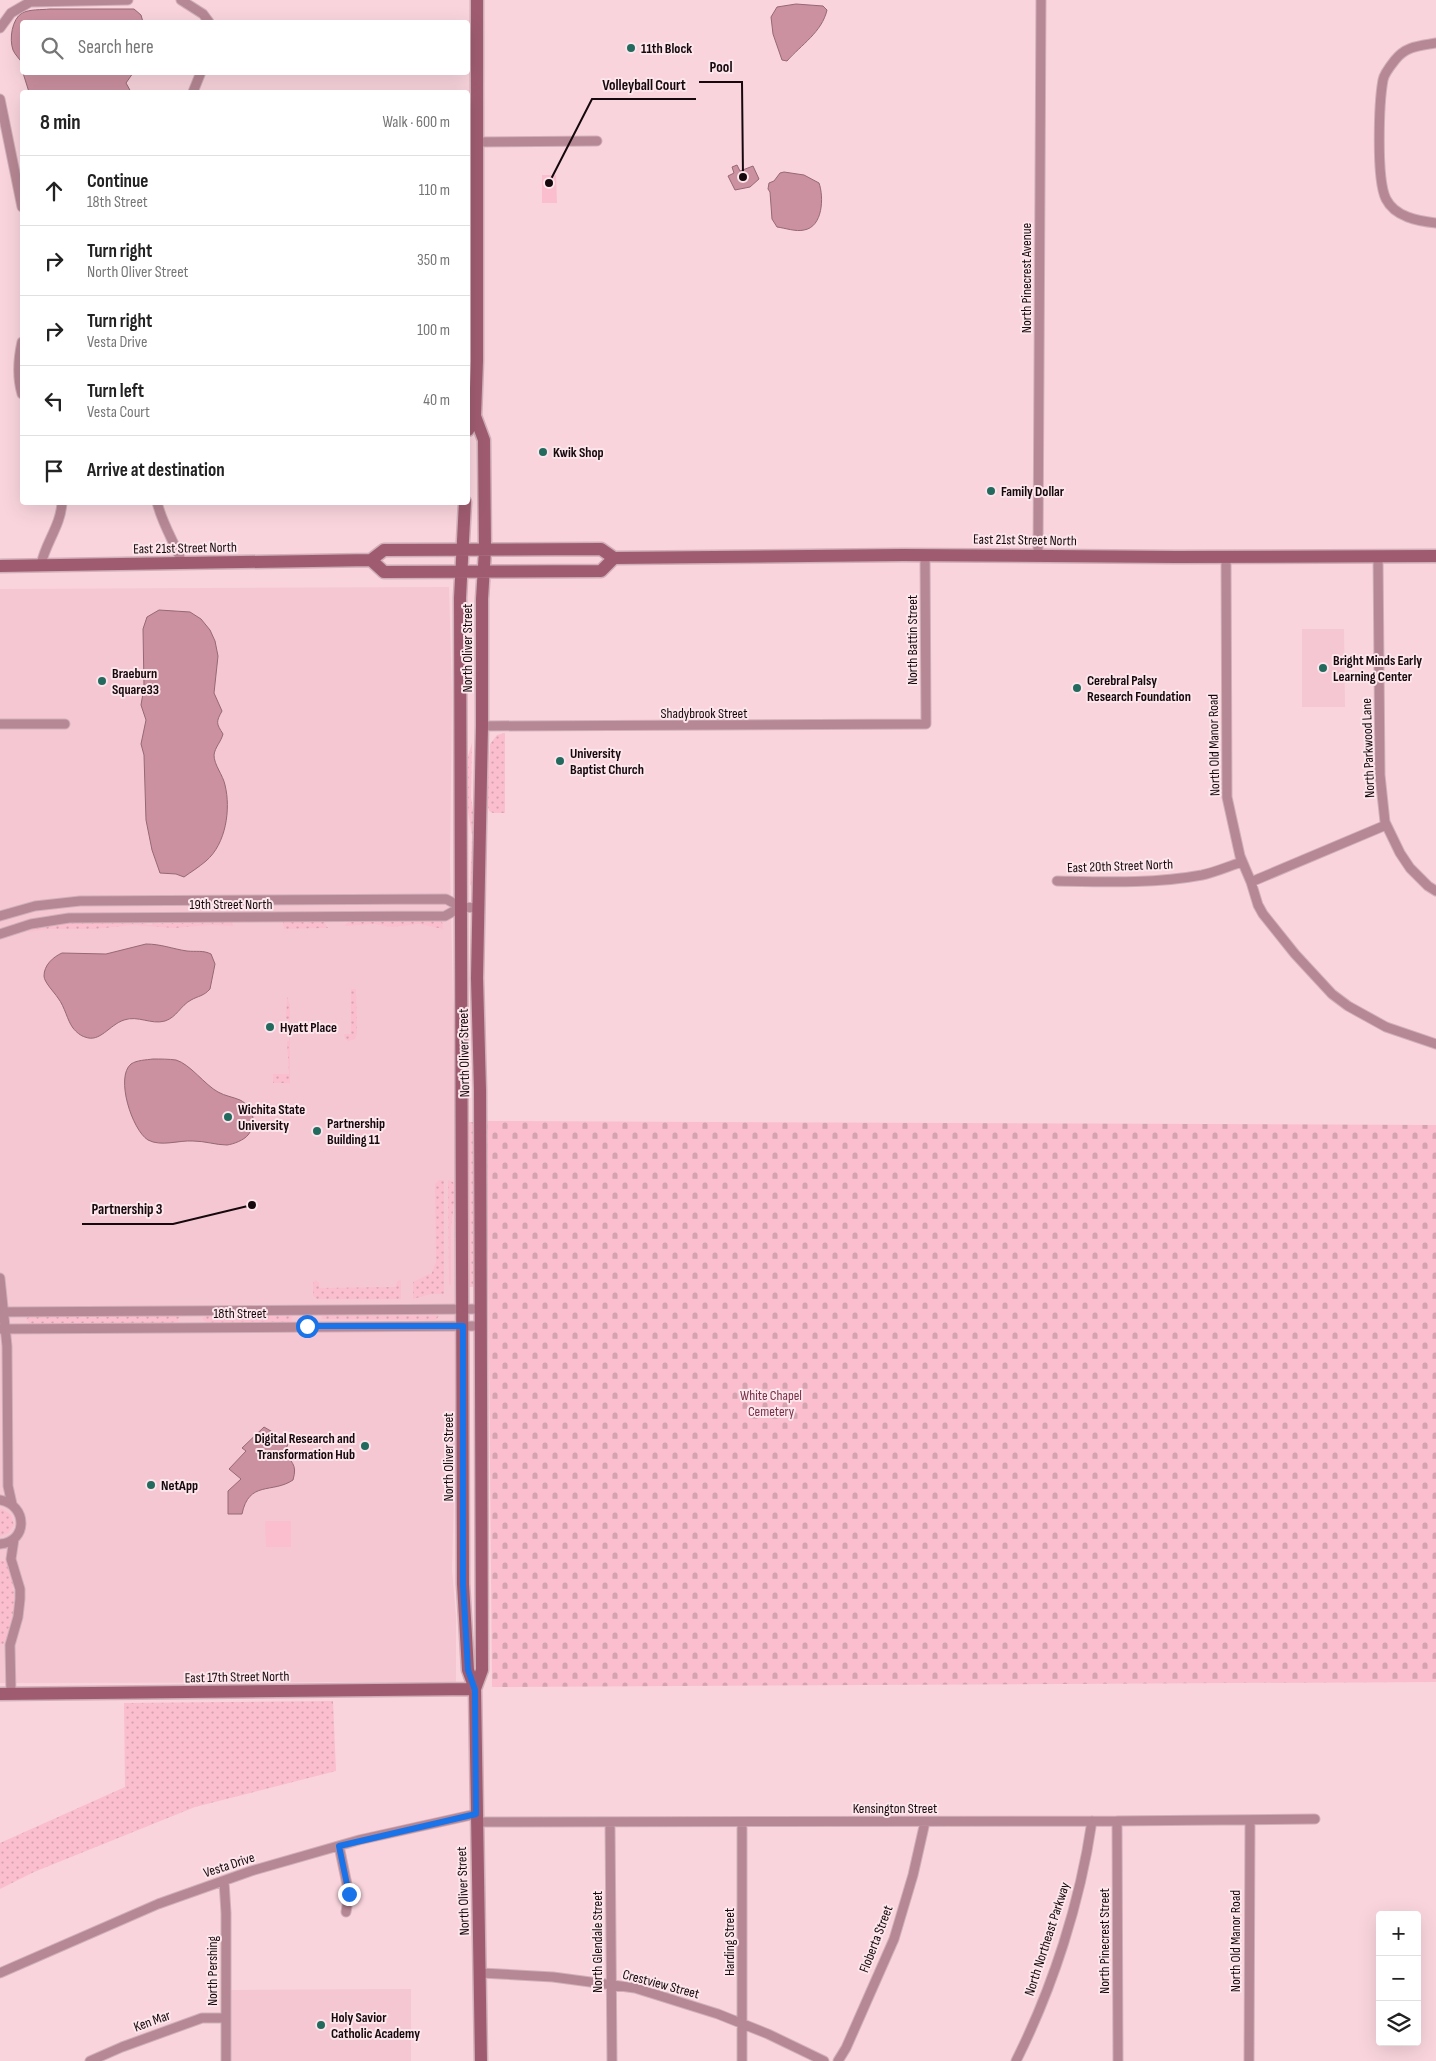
<!DOCTYPE html>
<html lang="en">
<head>
<meta charset="utf-8">
<style>
  body { margin:0; font-family:"Sofia Sans Condensed",sans-serif; background:#f2f2f2; color:#222 }
  .controls { position:absolute; right:15px; bottom:15px; display:grid; overflow:hidden; border-radius:5px; box-shadow:0 5px 20px #0002 }
  .controls button { width:45px; height:45px; display:grid; place-items:center; padding:0; border:0; border-bottom:1px solid #e0e0e0; background:#fff; color:#222; font:25px sans-serif }
  .stop { position:absolute; width:15px; height:15px; margin:-11px; border:4px solid #1a73e8; border-radius:50%; background:#fff }
  .stop.end { background:#1a73e8; border-color:#fff; box-shadow:0 1px 5px #0008 }
  .list { margin:0; padding:0; list-style:none }
  h2 { display:flex; justify-content:space-between; align-items:center; height:65px; margin:0; padding:0 20px; font-size:21px }
  h2 small { font-size:16px; font-weight:400; color:#767676 }
  .list li { display:grid; grid-template-columns:32px 1fr auto; gap:15px; align-items:center; box-sizing:border-box; height:70px; padding:0 20px; border-top:1px solid #e0e0e0 }
  .list b { display:block; font-size:19px; white-space:nowrap }
  .list p { margin:0; font-size:16px; white-space:nowrap; color:#767676 }
  .list em { font-size:16px; font-style:normal; color:#767676 }
  .icon { flex:none; width:28px; height:28px; fill:none; stroke:currentColor; stroke-width:2; stroke-linecap:round; stroke-linejoin:round }
  .map { position:relative; flex:none; width:1436px; height:2061px; overflow:hidden }
  .search { position:absolute; background:#fff; box-shadow:0 5px 20px #0002; left:20px; top:20px; width:450px; height:55px; display:flex; align-items:center; gap:12px; box-sizing:border-box; padding:0 18px; border-radius:5px; color:#767676; font-size:19px }
  .panel { position:absolute; background:#fff; box-shadow:0 5px 20px #0002; left:20px; top:90px; width:450px; height:415px; border-radius:5px }
  .map>svg:first-child { display:block }
  .built { fill:#f5c7d3 }
  .grass { fill:url(#grass-dots) }
  .cemetery { fill:url(#cemetery-stones) }
  .garden { fill:#fabece }
  .water { fill:#cc91a1; stroke:#956875 }
  .lines { fill:none; stroke-linecap:round; stroke-linejoin:round }
  .street-casing { stroke:#d0afb8; stroke-width:11 }
  .secondary-casing { stroke:#d0afb8; stroke-width:15 }
  .street { stroke:#b68794; stroke-width:9 }
  .secondary { stroke:#9f5c70; stroke-width:12 }
  .route { stroke:#1a73e8; stroke-width:6 }
  .poi-dot { fill:#22695e; stroke:#fce5eb; stroke-width:2 }
  .labels { text-anchor:middle; dominant-baseline:central; stroke-width:4; stroke-linejoin:round; paint-order:stroke }
  .poi-label { font-size:14px; font-weight:bold; fill:#15090d; stroke:#fce5eb; text-anchor:start }
  .street-label { font-size:14px; fill:#15090d; stroke:#fce5eb }
  .park-label { font-size:14px; fill:#79314a; stroke:#fce5eb }
  .leader { fill:none; stroke:#15090d; stroke-width:2 }
  .callout-dot { fill:#15090d; stroke:#fce5eb; stroke-width:2 }
  .callout-label { font-size:15px; text-anchor:middle; font-weight:bold; fill:#15090d; stroke:#fce5eb; stroke-width:4; stroke-linejoin:round; paint-order:stroke }
</style>
</head>
<body>
<div class="map">
<svg width="1436" height="2061" viewBox="0 0 1436 2061">
  <defs>
    <pattern id="grass-dots" width="8" height="8" patternUnits="userSpaceOnUse" patternTransform="scale(1.25)"><rect width="8" height="8" fill="#fabece"/><path d="M2 2h.1M6 6h.1" fill="none" stroke="#d5a2b0" stroke-width="1.8" stroke-linecap="round"/></pattern>
    <pattern id="cemetery-stones" width="16" height="16" patternUnits="userSpaceOnUse" patternTransform="scale(1.25)"><rect width="16" height="16" fill="#fabece"/><path d="M2 7V4a2 2 0 0 1 4 0v3zM10 15v-3a2 2 0 0 1 4 0v3z" fill="#d5a2b0"/></pattern>
  </defs>
  <rect width="100%" height="100%" fill="#f9d4dd"/>
  <path class="built" d="M 449,587 L 452,697 L 450,862 L 453,1001 L 456,1023 L 455,1455 L 452,1570 L 456,1616 L 456,1682 L 0,1683 L 0,589 Z
    M 1302,629 L 1344,629 L 1345,707 L 1302,707 Z
    M 411,1989 L 411,2061 L 231,2061 L 231,1990 Z"/>
  <path class="grass" d="M 505,733 L 505,813 L 493,813 L 489,811 L 487,804 L 490,744 L 497,735 Z
    M 472,743 L 471,797 L 474,817 L 472,886 L 470,885 L 472,835 L 468,811 L 468,756 Z
    M 442,921 L 443,929 L 419,924 L 392,927 L 374,924 L 344,926 L 348,922 Z
    M 231,922 L 234,926 L 209,925 L 175,928 L 133,925 L 95,929 L 50,929 L 27,932 C 44,918 121,923 146,923 L 147,925 L 152,925 L 153,923 Z
    M 283,922 L 303,922 L 307,924 L 308,922 L 324,922 L 328,928 L 284,929 Z
    M 351,989 L 356,989 L 357,1034 L 355,1039 L 348,1041 L 345,1039 L 344,1034 L 351,1034 Z
    M 287,997 L 290,1005 L 290,1083 L 273,1083 L 273,1074 L 289,1074 L 287,1041 L 289,1041 L 290,1020 L 286,1019 Z
    M 468,1122 L 474,1122 L 474,1287 L 468,1287 Z
    M 439,1180 L 444,1180 L 444,1294 L 431,1294 L 413,1299 L 413,1282 L 429,1274 L 431,1275 L 436,1262 L 435,1184 Z
    M 448,1180 L 453,1182 L 456,1187 L 451,1226 L 451,1285 L 449,1285 Z
    M 316,1280 L 319,1283 L 319,1288 L 396,1287 L 397,1281 L 401,1280 L 401,1299 L 316,1299 L 313,1295 L 313,1283 Z
    M 289,1314 L 293,1316 L 291,1319 L 293,1320 L 288,1323 L 211,1323 L 204,1321 L 202,1318 L 209,1315 Z
    M 326,1314 L 436,1314 L 439,1316 L 436,1320 L 321,1319 L 323,1318 L 321,1316 Z
    M 30,1315 L 171,1315 L 180,1317 L 178,1320 L 180,1321 L 171,1323 L 30,1324 L 26,1319 Z
    M 2,1509 L 11,1515 L 14,1525 L 8,1533 L 0,1536 L 0,1510 Z
    M 0,1561 L 7,1561 L 14,1586 L 12,1589 L 14,1590 L 15,1607 L 6,1644 L 0,1644 Z
    M 333,1701 L 336,1771 L 195,1807 L 34,1872 L 0,1889 L 0,1843 L 125,1787 L 124,1703 Z"/>
  <path class="cemetery" d="M 487,1121 L 1436,1125 L 1436,1682 L 492,1687 Z"/>
  <path class="garden" d="M 542,175 L 556,175 L 557,203 L 542,203 Z
    M 265,1521 L 291,1521 L 291,1547 L 266,1547 Z"/>
  <path class="water" d="M 796,4 L 823,6 L 827,10 C 822,32 801,45 787,61 L 782,60 L 773,34 L 771,17 L 777,7 Z
    M 50,9 L 134,9 L 141,15 L 143,22 L 22,22 L 22,63 C 20,59 15,55 13,50 C 9,39 12,19 22,13 C 30,9 41,10 50,9 Z
    M 23,73 L 23,72 L 133,73 L 126,83 L 131,92 L 29,92 Z
    M 737,165 L 740,171 L 753,166 L 759,179 L 750,187 L 735,190 L 728,176 L 734,173 L 732,167 Z
    M 784,172 L 804,175 L 819,183 C 824,197 823,227 804,230 C 796,232 785,228 777,227 L 772,219 L 770,192 L 768,189 L 769,183 L 774,181 L 780,173 Z
    M 159,610 L 190,612 L 201,619 L 210,630 L 215,641 L 218,656 L 214,693 L 222,711 C 216,722 216,723 223,734 C 221,742 215,747 214,755 C 214,765 223,775 225,785 C 231,809 226,844 206,861 C 199,867 191,872 184,877 L 176,874 L 160,873 L 152,850 L 146,820 L 144,755 L 141,744 L 146,720 L 141,705 L 144,687 L 143,629 L 147,617 Z
    M 146,944 C 161,944 173,949 187,951 C 196,952 203,950 211,954 L 215,964 L 210,989 C 204,996 198,996 191,1000 C 180,1006 177,1017 165,1021 C 151,1025 138,1015 124,1020 C 109,1025 100,1043 85,1037 C 81,1036 76,1032 73,1028 C 67,1020 65,1007 58,998 C 54,992 44,982 44,976 C 44,965 53,957 62,953 L 106,954 Z
    M 153,1059 C 160,1059 169,1059 176,1060 C 190,1064 205,1085 218,1092 C 225,1096 233,1097 240,1100 C 254,1107 257,1124 248,1135 C 244,1140 234,1144 227,1145 C 216,1145 205,1141 193,1141 C 179,1140 161,1147 148,1140 C 132,1130 115,1077 131,1064 C 137,1060 146,1060 153,1059 Z
    M 264,1427 L 281,1437 L 288,1444 L 285,1451 C 290,1463 298,1463 293,1480 C 272,1494 249,1480 242,1514 L 228,1514 L 228,1491 L 241,1479 L 229,1469 L 246,1451 L 242,1448 Z"/>
  <g class="lines">
    <g class="street-casing">
      <path id="street" d="M 181,0 L 203,14 L 209,22
        M 0,28 L 11,13 L 30,2 L 128,0
        M 1436,43 C 1419,46 1406,46 1395,60 C 1391,65 1384,74 1383,80 C 1379,102 1376,179 1386,199 C 1395,217 1418,221 1436,223
        M 193,92 L 201,72
        M 0,99 L 22,207
        M 476,142 L 597,141
        M 22,342 C 18,360 17,377 22,394
        M 157,502 C 162,524 175,543 182,563
        M 1038,555 L 1041,0
        M 1378,556 L 1380,775 L 1385,822 L 1400,853 L 1410,868 L 1428,886 L 1436,891
        M 1226,557 L 1227,797 L 1240,856 L 1251,882 L 1258,905 L 1263,914 L 1295,954 L 1332,994 L 1348,1006 L 1386,1027 L 1436,1044
        M 41,565 C 45,543 61,526 62,502
        M 0,724 L 65,724
        M 482,726 L 926,724 L 925,555
        M 1057,881 C 1105,882 1154,884 1202,875 C 1216,872 1229,866 1242,862
        M 1251,882 L 1386,825
        M 0,916 L 35,906 L 80,901 L 446,899 L 461,907 L 479,908
        M 0,934 L 31,924 L 69,918 L 445,916 L 461,907
        M 0,1278 L 7,1346 L 8,1486 L 12,1504
        M 0,1312 L 481,1309
        M 0,1329 L 481,1326
        M 0,1500 C 28,1505 28,1542 0,1544
        M 11,1694 L 10,1645 L 18,1617 L 20,1599 L 20,1589 L 11,1559 L 14,1539
        M 1117,1821 L 1118,2061
        M 476,1822 L 1117,1821 L 1315,1819
        M 610,1823 L 612,2061
        M 742,1823 L 742,2061
        M 339,1846 L 349,1894 L 346,1912
        M 224,1881 L 226,1913 L 226,2061
        M 0,1973 L 158,1904 L 251,1871 L 359,1840 L 476,1814
        M 481,1973 L 553,1977 L 635,1988 L 718,2014 L 768,2034 L 824,2061
        M 90,2061 L 122,2047 L 202,2018 L 226,2018
        M 838,2061 L 846,2048 L 894,1939 L 913,1875 L 925,1822
        M 1016,2061 C 1053,1987 1080,1903 1092,1821
        M 1249,2061 L 1250,1820"/>
    </g>
    <g class="secondary-casing">
      <path id="secondary" d="M 468,430 L 475,416
        M 465,502 L 460,598 L 463,1584 L 468,1670 L 475,1689 L 481,2061
        M 371,560 L 384,572 L 601,571 L 614,558
        M 0,566 L 371,560 L 384,550 L 601,549 L 614,558 L 903,555 L 1176,557 L 1436,556
        M 475,1689 L 482,1670 L 480,1090 L 477,978 L 482,726 L 482,599 L 485,550 L 484,440 L 475,416 L 477,361 L 477,0
        M 0,1694 L 475,1689"/>
    </g>
    <use href="#street" class="street"/>
    <use href="#secondary" class="secondary"/>
  </g>
  <g class="lines">
    <path class="route" d="M 307,1326 L 463,1326 L 463,1584 L 468,1670 L 475,1690 L 476,1814 L 339,1846 L 349,1894"/>
  </g>
  <g class="poi-dot">
    <circle cx="631" cy="48" r="5"/>
    <circle cx="543" cy="452" r="5"/>
    <circle cx="991" cy="491" r="5"/>
    <circle cx="1323" cy="668" r="5"/>
    <circle cx="102" cy="681" r="5"/>
    <circle cx="1077" cy="688" r="5"/>
    <circle cx="560" cy="761" r="5"/>
    <circle cx="270" cy="1027" r="5"/>
    <circle cx="228" cy="1117" r="5"/>
    <circle cx="317" cy="1131" r="5"/>
    <circle cx="365" cy="1446" r="5"/>
    <circle cx="151" cy="1485" r="5"/>
    <circle cx="321" cy="2025" r="5"/>
  </g>
  <g class="labels">
    <g class="poi-label">
      <text x="641" y="48">11th Block</text>
      <text x="553" y="452">Kwik Shop</text>
      <text x="1001" y="491">Family Dollar</text>
      <text x="1333" y="660">Bright Minds Early<tspan x="1333" dy="16">Learning Center</tspan></text>
      <text x="112" y="673">Braeburn<tspan x="112" dy="16">Square33</tspan></text>
      <text x="1087" y="680">Cerebral Palsy<tspan x="1087" dy="16">Research Foundation</tspan></text>
      <text x="570" y="753">University<tspan x="570" dy="16">Baptist Church</tspan></text>
      <text x="280" y="1027">Hyatt Place</text>
      <text x="238" y="1109">Wichita State<tspan x="238" dy="16">University</tspan></text>
      <text x="327" y="1123">Partnership<tspan x="327" dy="16">Building 11</tspan></text>
      <text x="355" y="1438" text-anchor="end">Digital Research and<tspan x="355" dy="16">Transformation Hub</tspan></text>
      <text x="161" y="1485">NetApp</text>
      <text x="331" y="2017">Holy Savior<tspan x="331" dy="16">Catholic Academy</tspan></text>
    </g>
    <g class="street-label">
      <text transform="translate(1026 278) rotate(-90)">North Pinecrest Avenue</text>
      <text transform="translate(1025 540) rotate(1)">East 21st Street North</text>
      <text transform="translate(185 548) rotate(-1)">East 21st Street North</text>
      <text transform="translate(912 640) rotate(-90)">North Battin Street</text>
      <text transform="translate(467 648) rotate(-90)">North Oliver Street</text>
      <text x="704" y="713">Shadybrook Street</text>
      <text transform="translate(1214 745) rotate(-91)">North Old Manor Road</text>
      <text transform="translate(1368 748) rotate(-92)">North Parkwood Lane</text>
      <text transform="translate(1120 866) rotate(-2)">East 20th Street North</text>
      <text x="231" y="904">19th Street North</text>
      <text transform="translate(464 1053) rotate(-91)">North Oliver Street</text>
      <text x="240" y="1313">18th Street</text>
      <text transform="translate(448 1457) rotate(-90)">North Oliver Street</text>
      <text transform="translate(237 1677) rotate(-1)">East 17th Street North</text>
      <text x="895" y="1808">Kensington Street</text>
      <text transform="translate(229 1865) rotate(-18)">Vesta Drive</text>
      <text transform="translate(463 1891) rotate(-92)">North Oliver Street</text>
      <text transform="translate(876 1939) rotate(-69)">Floberta Street</text>
      <text transform="translate(1047 1939) rotate(-72)">North Northeast Parkway</text>
      <text transform="translate(1104 1941) rotate(-90)">North Pinecrest Street</text>
      <text transform="translate(1235 1941) rotate(-90)">North Old Manor Road</text>
      <text transform="translate(597 1942) rotate(-90)">North Glendale Street</text>
      <text transform="translate(729 1942) rotate(-90)">Harding Street</text>
      <text transform="translate(212 1971) rotate(-90)">North Pershing</text>
      <text transform="translate(661 1984) rotate(15)">Crestview Street</text>
      <text transform="translate(152 2021) rotate(-20)">Ken Mar</text>
    </g>
    <g class="park-label">
      <text x="771" y="1395">White Chapel<tspan x="771" dy="16">Cemetery</tspan></text>
    </g>
  </g>
  <path class="leader" d="M743 177L742 82H699M549 183L592 99H696M252 1205L173 1224H82"/>
  <g class="callout-dot">
    <circle cx="743" cy="177" r="5"/>
    <circle cx="549" cy="183" r="5"/>
    <circle cx="252" cy="1205" r="5"/>
  </g>
  <g class="callout-label">
    <text x="721" y="72">Pool</text>
    <text x="644" y="90">Volleyball Court</text>
    <text x="127" y="1214">Partnership 3</text>
  </g>
</svg>
<div class="controls">
<button>+</button>
<button>−</button>
<button><svg class="icon" aria-label="layers" viewBox="0 0 24 24"><path d="M12 4l9 5-9 5-9-5zM3 14l9 5 9-5"/></svg></button>
</div>
<div class="stop" style="left:307px;top:1326px"></div>
<div class="stop end" style="left:349px;top:1894px"></div>
<div class="search"><svg class="icon" aria-label="search" viewBox="0 0 24 24"><circle cx="10" cy="10" r="6"/><path d="M15 15l6 6"/></svg>Search here</div>
<section class="panel">
<h2>8 min<small>Walk · 600 m</small></h2>
<ul class="list">
<li><svg class="icon" aria-label="ahead" viewBox="0 0 24 24"><path d="M12 20V5M6 11l6-6 6 6"/></svg><div><b>Continue</b><p>18th Street</p></div><em>110 m</em></li>
<li><svg class="icon" aria-label="right" viewBox="0 0 24 24"><path d="M7 20v-9h11M14 6l5 5-5 5"/></svg><div><b>Turn right</b><p>North Oliver Street</p></div><em>350 m</em></li>
<li><svg class="icon" aria-label="right" viewBox="0 0 24 24"><path d="M7 20v-9h11M14 6l5 5-5 5"/></svg><div><b>Turn right</b><p>Vesta Drive</p></div><em>100 m</em></li>
<li><svg class="icon" aria-label="left" viewBox="0 0 24 24"><path d="M17 20v-9H6M10 6l-5 5 5 5"/></svg><div><b>Turn left</b><p>Vesta Court</p></div><em>40 m</em></li>
<li><svg class="icon" aria-label="arrive" viewBox="0 0 24 24"><path d="M6 21V4h12l-3 4 3 4H6"/></svg><div><b>Arrive at destination</b></div></li>
</ul>
</section>
</div>
</body>
</html>
